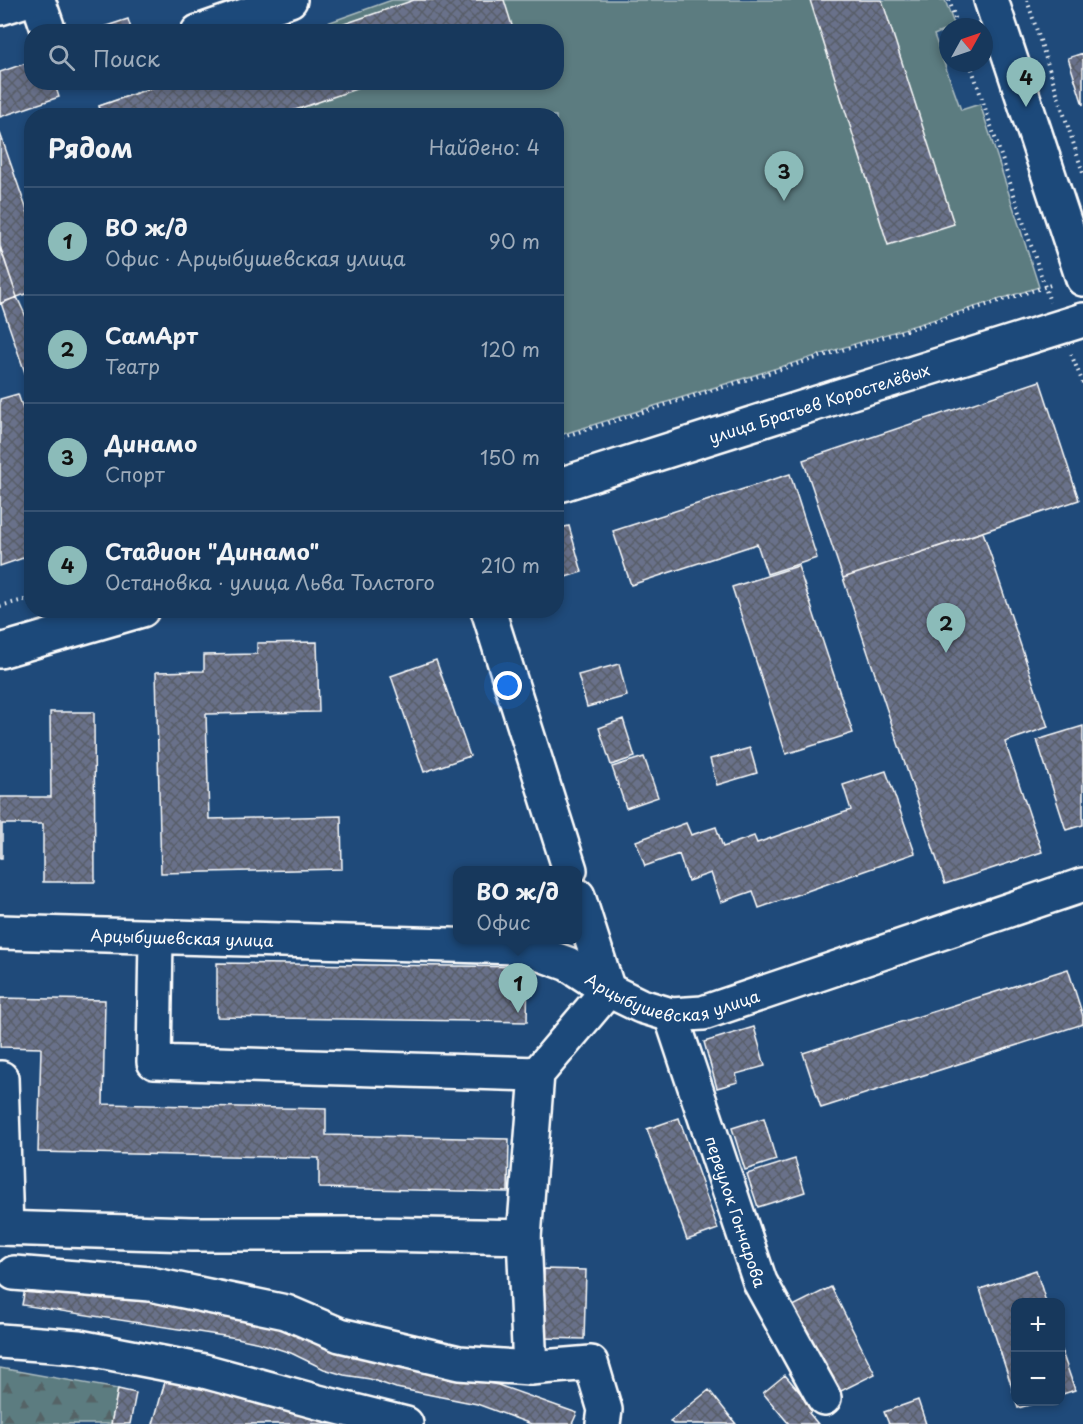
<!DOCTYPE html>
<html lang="ru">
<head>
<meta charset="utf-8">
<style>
  body { margin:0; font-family:"Playpen Sans",sans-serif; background:#244365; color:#f1f3f6 }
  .controls { position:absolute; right:18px; bottom:18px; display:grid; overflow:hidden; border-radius:12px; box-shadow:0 3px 9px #0003 }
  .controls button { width:54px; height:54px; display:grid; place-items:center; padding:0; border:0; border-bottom:2px solid #365272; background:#17385c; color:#f1f3f6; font:30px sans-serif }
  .compass { position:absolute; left:939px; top:18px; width:54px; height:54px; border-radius:50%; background:#17385c; box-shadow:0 3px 9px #0003; rotate:50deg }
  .you { position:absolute; left:508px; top:686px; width:21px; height:21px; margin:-15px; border:4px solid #fff; border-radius:50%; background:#1a73e8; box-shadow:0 0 0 9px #1a73e833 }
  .badge { display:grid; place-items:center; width:39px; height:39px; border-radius:50%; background:#8bbbb9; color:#111; font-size:20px; font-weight:700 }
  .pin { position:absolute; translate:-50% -50px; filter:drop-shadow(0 2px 3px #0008) }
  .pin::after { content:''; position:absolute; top:32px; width:21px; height:18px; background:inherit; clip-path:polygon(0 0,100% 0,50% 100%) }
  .popup { position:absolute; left:453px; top:866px; width:129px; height:78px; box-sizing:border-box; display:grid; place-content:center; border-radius:12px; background:#17385c; filter:drop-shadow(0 2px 4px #0005); font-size:20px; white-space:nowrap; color:#9eacbb }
  .popup b { font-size:22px; color:#f1f3f6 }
  .popup::after { content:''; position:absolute; left:50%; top:100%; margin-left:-12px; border:12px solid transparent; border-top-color:#17385c }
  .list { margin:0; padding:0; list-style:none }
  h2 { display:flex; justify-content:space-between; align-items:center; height:78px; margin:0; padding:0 24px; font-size:26px }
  h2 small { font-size:20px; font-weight:400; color:#9eacbb }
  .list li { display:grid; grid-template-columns:39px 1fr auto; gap:18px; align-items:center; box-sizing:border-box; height:108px; padding:0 24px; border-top:2px solid #365272 }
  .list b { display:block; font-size:22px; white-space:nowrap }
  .list p { margin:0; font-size:20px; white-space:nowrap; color:#9eacbb }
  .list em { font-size:20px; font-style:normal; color:#9eacbb }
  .icon { flex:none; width:33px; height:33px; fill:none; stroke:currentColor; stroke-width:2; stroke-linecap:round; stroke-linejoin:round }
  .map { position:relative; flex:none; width:1083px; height:1424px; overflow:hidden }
  .search { position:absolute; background:#17385c; box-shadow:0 3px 9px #0003; left:24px; top:24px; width:540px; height:66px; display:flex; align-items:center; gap:15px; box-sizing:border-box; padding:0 21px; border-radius:24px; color:#9eacbb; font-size:22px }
  .panel { position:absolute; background:#17385c; box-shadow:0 3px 9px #0003; left:24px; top:108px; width:540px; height:510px; border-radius:24px }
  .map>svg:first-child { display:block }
  .green { fill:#5b7b80; stroke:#adbdc0; stroke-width:1.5 }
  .forest { fill:url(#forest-firs); stroke:#adbdc0; stroke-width:1.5 }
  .building { fill:url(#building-cross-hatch); stroke:#fff; stroke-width:1.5 }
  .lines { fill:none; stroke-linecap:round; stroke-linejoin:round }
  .minor-casing { stroke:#fff; stroke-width:38 }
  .major-casing { stroke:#fff; stroke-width:38 }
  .path { stroke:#fff; stroke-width:4; stroke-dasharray:1.5 4.5; stroke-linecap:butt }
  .minor { stroke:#1f4a7a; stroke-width:33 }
  .major { stroke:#1f4a7a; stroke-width:33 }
  .labels { text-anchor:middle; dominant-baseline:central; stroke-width:5; stroke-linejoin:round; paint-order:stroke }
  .street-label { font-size:16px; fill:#fff; stroke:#1f4a7a }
</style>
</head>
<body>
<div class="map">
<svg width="1083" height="1424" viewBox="0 0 1083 1424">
  <defs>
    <pattern id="forest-firs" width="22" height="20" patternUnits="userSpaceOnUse" patternTransform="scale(1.5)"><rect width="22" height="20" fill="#5b7b80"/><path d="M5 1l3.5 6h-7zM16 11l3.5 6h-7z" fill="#546466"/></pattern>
    <pattern id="building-cross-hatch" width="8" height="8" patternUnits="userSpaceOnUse" patternTransform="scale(1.5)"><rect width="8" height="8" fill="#69718a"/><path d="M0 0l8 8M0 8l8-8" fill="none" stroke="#595d68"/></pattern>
  </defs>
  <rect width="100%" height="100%" fill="#1f4a7a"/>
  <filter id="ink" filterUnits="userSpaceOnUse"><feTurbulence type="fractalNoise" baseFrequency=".0167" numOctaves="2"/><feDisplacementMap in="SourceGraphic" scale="12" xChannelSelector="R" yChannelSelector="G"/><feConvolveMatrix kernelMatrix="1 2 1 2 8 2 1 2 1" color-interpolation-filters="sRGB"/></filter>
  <g filter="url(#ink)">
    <path class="green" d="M 392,0 L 945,0 L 955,27 L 948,27 L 948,29 L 934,35 L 961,110 L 980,104 L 1039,287 L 557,436 L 556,116 L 102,116 L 99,106 L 164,83 L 556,82 L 556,32 L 305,31 Z"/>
    <path class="forest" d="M 0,1368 L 118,1389 L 111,1424 L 0,1424 Z"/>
    <path class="building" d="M 414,0 L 504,0 L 514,32 L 321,32 Z
      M 810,0 L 882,0 L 954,224 L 888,245 Z
      M 128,19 L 132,32 L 98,32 L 97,29 Z
      M 1083,53 L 1083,105 L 1068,58 Z
      M 32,61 L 32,82 L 54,82 L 59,97 L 0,117 L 0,72 Z
      M 169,82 L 376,82 L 278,116 L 102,116 L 99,106 Z
      M 0,133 L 32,225 L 32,292 L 17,297 L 0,246 Z
      M 0,247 L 17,297 L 0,304 Z
      M 17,297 L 32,330 L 32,393 L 1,303 Z
      M 1040,381 L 1079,500 L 843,578 L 803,460 Z
      M 18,394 L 32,436 L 32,555 L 0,566 L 0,399 Z
      M 790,474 L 817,558 L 767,574 L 757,544 L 631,585 L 613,531 Z
      M 569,526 L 582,572 L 556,580 L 556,529 Z
      M 983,532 L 1048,727 L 1005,742 L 1042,852 L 945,884 L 843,578 Z
      M 798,566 L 853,733 L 786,754 L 732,587 Z
      M 317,642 L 319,712 L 206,714 L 209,819 L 341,816 L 342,869 L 161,873 L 156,672 L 204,671 L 204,655 L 257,654 L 257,643 Z
      M 436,660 L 470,756 L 424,772 L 391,676 Z
      M 619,664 L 627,696 L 587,707 L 578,675 Z
      M 50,712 L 94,712 L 95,882 L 43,882 L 43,824 L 2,824 L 2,858 L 0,858 L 0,797 L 51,797 Z
      M 623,719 L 635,757 L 611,765 L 599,728 Z
      M 1083,726 L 1083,825 L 1066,830 L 1037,740 Z
      M 750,748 L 757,773 L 717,785 L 710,759 Z
      M 644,757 L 658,797 L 626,808 L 612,767 Z
      M 886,771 L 915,853 L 759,908 L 753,891 L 721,902 L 711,873 L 688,881 L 679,854 L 645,866 L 636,841 L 686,823 L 691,835 L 716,827 L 723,847 L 754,836 L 757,843 L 851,810 L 843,785 Z
      M 217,963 L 528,967 L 527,1022 L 217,1017 Z
      M 1068,969 L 1083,1016 L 1083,1024 L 821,1108 L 803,1053 Z
      M 0,998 L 105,1000 L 103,1104 L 326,1109 L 326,1135 L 509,1139 L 508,1192 L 319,1188 L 319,1158 L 38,1152 L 41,1048 L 0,1047 Z
      M 754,1027 L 765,1066 L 736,1074 L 738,1082 L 717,1088 L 704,1042 Z
      M 679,1118 L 718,1229 L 687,1240 L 647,1129 Z
      M 764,1118 L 776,1160 L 745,1170 L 732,1128 Z
      M 795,1159 L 805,1192 L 758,1207 L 747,1174 Z
      M 544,1269 L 586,1270 L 584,1339 L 542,1338 Z
      M 1036,1270 L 1046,1302 L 1016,1302 L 1016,1400 L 980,1289 Z
      M 26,1283 L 236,1314 L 405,1365 L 498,1385 L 577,1413 L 572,1424 L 531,1424 L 477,1404 L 396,1388 L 370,1379 L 344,1375 L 324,1369 L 291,1353 L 260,1343 L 237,1338 L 22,1305 Z
      M 831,1287 L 875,1374 L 837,1393 L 793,1306 Z
      M 1060,1346 L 1075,1390 L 1060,1395 Z
      M 785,1375 L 814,1409 L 809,1413 L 818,1424 L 789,1424 L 763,1393 Z
      M 166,1378 L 334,1424 L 153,1424 Z
      M 118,1389 L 136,1393 L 130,1424 L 111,1424 Z
      M 709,1390 L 736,1424 L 673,1424 L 670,1421 Z
      M 918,1400 L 926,1424 L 889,1424 L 884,1412 Z
      M 1016,1402 L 1040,1402 L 1018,1408 Z"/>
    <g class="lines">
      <g class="minor-casing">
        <g id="minor">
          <path d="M 38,0 L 49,32"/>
          <path d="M 0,8 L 26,0"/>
          <path d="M 198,32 L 290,0"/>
          <path id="s1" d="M 556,486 L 833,398 L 1083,320"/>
          <path d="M 488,610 L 570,870"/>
          <path d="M 0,651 L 142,610"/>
          <path d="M 578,896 L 608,990"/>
          <path id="s2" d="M 0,932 L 521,947 L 568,964 L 608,990 L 641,1006 L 671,1015 L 703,1013 L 1083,885"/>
          <path d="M 156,937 L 154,1062 L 537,1074"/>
          <path id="s3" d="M 671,1015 L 760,1282 L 824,1398"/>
          <path d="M 0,1078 L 1,1078 L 6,1228"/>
          <path d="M 0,1228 L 192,1234 L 373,1234 L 524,1237"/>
          <path d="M 14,1273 L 150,1284 L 286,1312 L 340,1335 L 459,1363 L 530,1368 L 591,1363 L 605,1410 L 603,1424"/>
          <path d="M 0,1341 L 79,1347 L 204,1371 L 318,1402 L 406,1424"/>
          <path d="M 530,1368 L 524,1237 L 537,1074 L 608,990"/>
        </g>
      </g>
      <g class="major-casing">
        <path id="major" d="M 991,0 L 1083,279"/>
      </g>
      <path class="path" d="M 949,0 L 958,27
        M 1027,0 L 1083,173
        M 970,63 L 1050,302
        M 1071,354 L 1083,383
        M 556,439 L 1054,284
        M 0,606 L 32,598"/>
      <use href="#minor" class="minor"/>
      <use href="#major" class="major"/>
    </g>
  </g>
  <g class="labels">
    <g class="street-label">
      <text stroke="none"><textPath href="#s1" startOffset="276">улица Братьев Коростелёвых</textPath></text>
      <text stroke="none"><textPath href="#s2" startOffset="182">Арцыбушевская улица</textPath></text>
      <text stroke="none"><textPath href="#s2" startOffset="686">Арцыбушевская улица</textPath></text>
      <text stroke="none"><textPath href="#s3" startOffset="207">переулок Гончарова</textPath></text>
    </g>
  </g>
</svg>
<div class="controls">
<button>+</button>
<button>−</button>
</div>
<svg class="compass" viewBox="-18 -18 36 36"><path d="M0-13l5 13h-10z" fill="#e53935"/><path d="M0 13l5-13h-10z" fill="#9eacbb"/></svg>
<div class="you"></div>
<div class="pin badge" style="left:518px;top:1013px">1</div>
<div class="popup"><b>ВО ж/д</b>Офис</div>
<div class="pin badge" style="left:946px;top:653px">2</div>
<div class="pin badge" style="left:784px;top:201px">3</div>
<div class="pin badge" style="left:1026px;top:107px">4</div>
<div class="search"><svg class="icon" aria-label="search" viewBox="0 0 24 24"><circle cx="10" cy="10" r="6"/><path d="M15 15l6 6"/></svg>Поиск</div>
<section class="panel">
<h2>Рядом<small>Найдено: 4</small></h2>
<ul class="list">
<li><span class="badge">1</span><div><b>ВО ж/д</b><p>Офис · Арцыбушевская улица</p></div><em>90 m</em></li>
<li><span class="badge">2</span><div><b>СамАрт</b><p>Театр</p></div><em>120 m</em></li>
<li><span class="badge">3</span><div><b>Динамо</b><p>Спорт</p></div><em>150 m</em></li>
<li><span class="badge">4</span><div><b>Стадион &quot;Динамо&quot;</b><p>Остановка · улица Льва Толстого</p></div><em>210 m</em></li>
</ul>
</section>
</div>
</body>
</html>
